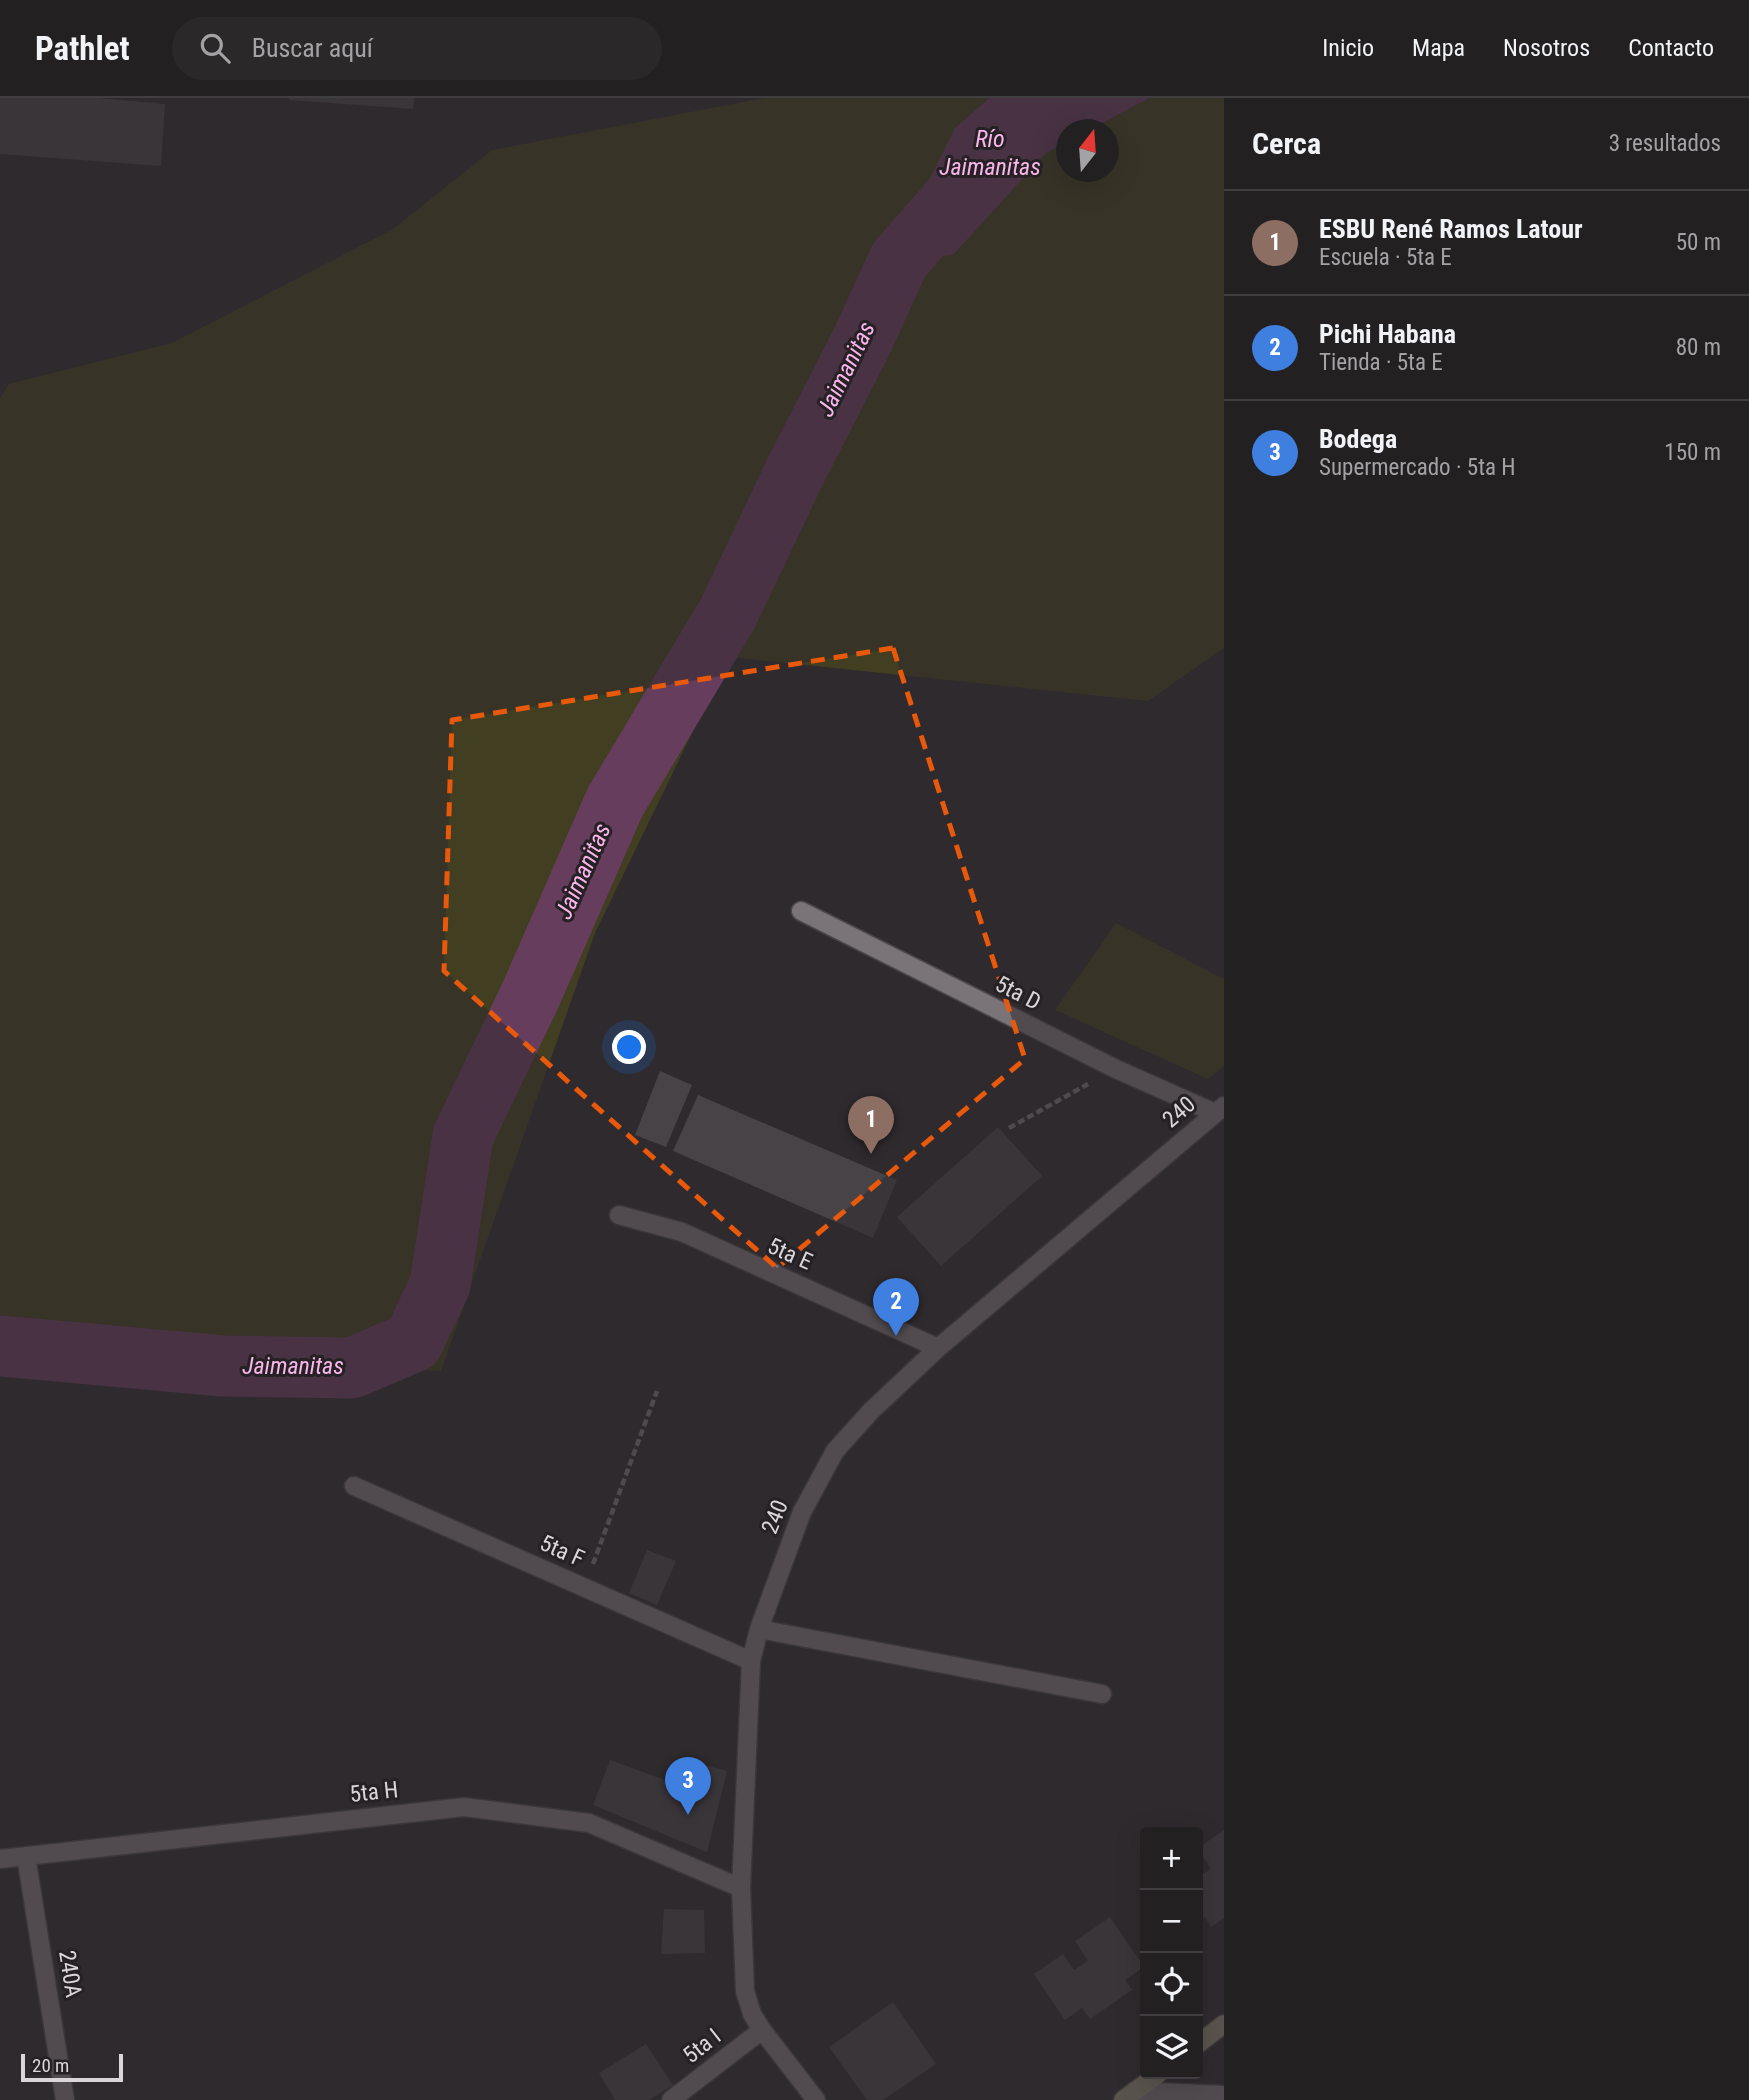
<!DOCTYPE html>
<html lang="es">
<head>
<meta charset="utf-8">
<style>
  body { margin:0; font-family:"Roboto Condensed",sans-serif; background:#2b282a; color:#f1f3f6 }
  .controls { position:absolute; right:21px; bottom:21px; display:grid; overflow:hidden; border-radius:7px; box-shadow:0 7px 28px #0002 }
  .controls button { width:63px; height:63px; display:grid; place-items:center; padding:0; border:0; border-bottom:2px solid #403e40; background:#232022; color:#f1f3f6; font:35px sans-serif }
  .compass { position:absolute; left:1056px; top:21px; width:63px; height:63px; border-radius:50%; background:#232022; box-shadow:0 7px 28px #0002; rotate:17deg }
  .scale { position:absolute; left:21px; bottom:18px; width:102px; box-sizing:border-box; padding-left:7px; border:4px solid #dad6d9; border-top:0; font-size:19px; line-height:24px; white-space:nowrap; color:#dad6d9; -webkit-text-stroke:5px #252124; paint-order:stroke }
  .you { position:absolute; left:630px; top:950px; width:24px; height:24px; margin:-18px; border:5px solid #fff; border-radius:50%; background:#1a73e8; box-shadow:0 0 0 10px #1a73e833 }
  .badge { display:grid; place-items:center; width:46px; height:46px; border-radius:50%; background:#db2777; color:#fff; font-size:23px; font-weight:700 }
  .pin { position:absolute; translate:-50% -58px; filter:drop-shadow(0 2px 4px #0008) }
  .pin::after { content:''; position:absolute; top:37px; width:24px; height:21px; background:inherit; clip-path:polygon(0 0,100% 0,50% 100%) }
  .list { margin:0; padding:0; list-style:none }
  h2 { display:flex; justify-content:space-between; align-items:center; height:91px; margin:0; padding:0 28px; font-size:30px }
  h2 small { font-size:23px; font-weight:400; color:#a3a3a5 }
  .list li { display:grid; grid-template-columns:46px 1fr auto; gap:21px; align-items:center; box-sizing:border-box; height:105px; padding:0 28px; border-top:2px solid #403e40 }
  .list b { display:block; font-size:26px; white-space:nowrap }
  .list p { margin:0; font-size:23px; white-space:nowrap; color:#a3a3a5 }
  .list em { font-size:23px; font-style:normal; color:#a3a3a5 }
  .icon { flex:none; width:38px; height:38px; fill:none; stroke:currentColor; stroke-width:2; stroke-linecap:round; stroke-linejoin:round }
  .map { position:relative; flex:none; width:1224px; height:2002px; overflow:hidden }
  header { display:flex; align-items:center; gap:42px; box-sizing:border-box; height:98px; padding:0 35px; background:#232022; border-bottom:2px solid #403e40 }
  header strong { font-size:33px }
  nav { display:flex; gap:38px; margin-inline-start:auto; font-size:24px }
  .search { width:490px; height:63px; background:#2b282a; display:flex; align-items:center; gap:18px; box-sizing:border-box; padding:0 24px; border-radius:38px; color:#a3a3a5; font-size:26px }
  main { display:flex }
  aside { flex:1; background:#232022 }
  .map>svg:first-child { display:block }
  .green { fill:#413e21 }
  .water { fill:#673d5e }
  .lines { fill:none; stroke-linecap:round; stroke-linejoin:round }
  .river { stroke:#673d5e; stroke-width:61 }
  .building { fill:#484347 }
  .street-casing { stroke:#4a4649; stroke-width:21 }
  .secondary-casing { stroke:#4a4649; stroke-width:21 }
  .path { stroke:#777276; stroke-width:4.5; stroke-dasharray:7 3.5; stroke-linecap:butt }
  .street { stroke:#7a7479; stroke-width:18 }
  .secondary { stroke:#8d8673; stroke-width:18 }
  .marked { fill:none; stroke:#e8590c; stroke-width:5; stroke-dasharray:14 9; stroke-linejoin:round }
  .labels { text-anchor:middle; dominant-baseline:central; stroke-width:6; stroke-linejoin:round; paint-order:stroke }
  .street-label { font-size:23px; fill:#dad6d9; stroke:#252124 }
  .water-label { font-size:24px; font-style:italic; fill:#fab5eb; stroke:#252124 }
</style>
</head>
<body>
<header>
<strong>Pathlet</strong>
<div class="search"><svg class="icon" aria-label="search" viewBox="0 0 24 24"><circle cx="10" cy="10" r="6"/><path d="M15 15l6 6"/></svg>Buscar aquí</div>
<nav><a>Inicio</a><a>Mapa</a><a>Nosotros</a><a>Contacto</a></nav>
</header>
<main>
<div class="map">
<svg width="1224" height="2002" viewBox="0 0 1224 2002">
  <rect width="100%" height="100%" fill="#2f2a2e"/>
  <path class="green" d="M 764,0 L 989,0 L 955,30 L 1046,55 L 1066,45 L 1066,74 L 1108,74 L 1108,32 L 1091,31 L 1150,0 L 1224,0 L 1224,550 L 1148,603 L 729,559 L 595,835 L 441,1273 L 256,1264 L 0,1229 L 0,300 L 9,286 L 172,245 L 393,131 L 492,52 Z
    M 1116,825 L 1224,881 L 1224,968 L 1208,981 L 1055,912 Z"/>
  <path class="water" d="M 989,0 L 1150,0 L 1091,31 L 1066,32 L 1066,45 L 1046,55 L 953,157 L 899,162 L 914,112 L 955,30 Z"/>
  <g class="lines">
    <path class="river" d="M 0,1248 L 223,1268 L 352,1270 L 413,1244 L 440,1187 L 463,1038 L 531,896 L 615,704 L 728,515 L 794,376 L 863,241 L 899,162 L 986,63 L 1069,0"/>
  </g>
  <path class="building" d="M 0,0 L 98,0 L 165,6 L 161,68 L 0,56 Z
    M 289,0 L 414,0 L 413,11 L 289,2 Z
    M 660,973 L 692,987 L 666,1049 L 635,1037 Z
    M 698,997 L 897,1082 L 873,1140 L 673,1053 Z
    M 998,1029 L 1042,1078 L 941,1168 L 897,1119 Z
    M 647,1452 L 676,1463 L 657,1507 L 629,1495 Z
    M 683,1661 L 727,1673 L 707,1754 L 593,1707 L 610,1662 L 673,1685 Z
    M 1224,1732 L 1224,1820 L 1211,1829 L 1205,1819 L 1198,1823 L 1198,1779 L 1211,1771 L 1198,1750 Z
    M 664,1811 L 704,1812 L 705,1855 L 661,1856 Z
    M 1110,1819 L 1144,1869 L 1125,1882 L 1132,1892 L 1090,1921 L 1082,1910 L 1065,1922 L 1034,1876 L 1063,1856 L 1074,1872 L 1088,1863 L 1075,1843 Z
    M 893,1904 L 936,1966 L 883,2002 L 867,2002 L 829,1949 Z
    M 646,1946 L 673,1987 L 649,2002 L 615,2002 L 599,1975 Z"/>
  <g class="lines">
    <g class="street-casing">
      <path id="street" d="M 801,813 L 1116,971 L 1215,1015
        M 619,1117 L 682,1134 L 938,1250
        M 354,1388 L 751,1563
        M 759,1531 L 1102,1596
        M 26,1758 L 65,2002
        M 0,1761 L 464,1709 L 589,1725 L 741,1790
        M 1135,1993 L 1224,1997
        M 671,2002 L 762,1932
        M 816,2002 L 762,1932 L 752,1916 L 745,1893 L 741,1790 L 751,1563 L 759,1531 L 802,1414 L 835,1353 L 871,1313 L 938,1250 L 1224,1008"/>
    </g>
    <g class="secondary-casing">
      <path id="secondary" d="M 1198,1946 L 1224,1926
        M 1123,2002 L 1158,1976"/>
    </g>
    <path class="path" d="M 1009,1030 L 1088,986
      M 593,1466 L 657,1293"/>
    <use href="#street" class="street"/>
    <use href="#secondary" class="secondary"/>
  </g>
  <path d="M0 0H1224V2002H0ZM 893,550 L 1025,961 L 777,1170 L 444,873 L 452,622 Z" fill="#2f2a2e" fill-opacity=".55" fill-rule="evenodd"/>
  <path class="marked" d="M 893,550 L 1025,961 L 777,1170 L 444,873 L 452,622 Z"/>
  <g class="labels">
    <g class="street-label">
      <text transform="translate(1018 895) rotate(27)">5ta D</text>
      <text transform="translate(1179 1014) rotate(-41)">240</text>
      <text transform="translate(790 1156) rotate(24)">5ta E</text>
      <text transform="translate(775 1419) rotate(-68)">240</text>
      <text transform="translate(562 1453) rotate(24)">5ta F</text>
      <text transform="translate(374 1694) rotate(-6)">5ta H</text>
      <text transform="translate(70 1876) rotate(81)">240A</text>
      <text transform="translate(702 1948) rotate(-38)">5ta I</text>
    </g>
    <g class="water-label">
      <text x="990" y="41">Río<tspan x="990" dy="28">Jaimanitas</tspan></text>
      <text transform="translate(846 271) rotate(-64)">Jaimanitas</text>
      <text transform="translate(583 773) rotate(-66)">Jaimanitas</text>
      <text x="293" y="1268">Jaimanitas</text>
    </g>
  </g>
</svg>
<div class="controls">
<button>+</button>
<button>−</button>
<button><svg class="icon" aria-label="locate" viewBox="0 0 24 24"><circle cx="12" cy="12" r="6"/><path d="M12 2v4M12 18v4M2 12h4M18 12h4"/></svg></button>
<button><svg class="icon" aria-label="layers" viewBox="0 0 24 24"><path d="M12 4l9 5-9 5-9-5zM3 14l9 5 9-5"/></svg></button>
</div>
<svg class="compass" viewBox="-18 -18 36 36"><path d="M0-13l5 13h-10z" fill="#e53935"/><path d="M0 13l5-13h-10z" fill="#a3a3a5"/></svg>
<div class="scale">20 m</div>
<div class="you"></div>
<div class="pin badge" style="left:871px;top:1056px;background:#8d6e63">1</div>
<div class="pin badge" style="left:896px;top:1238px;background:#3f7fe0">2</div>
<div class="pin badge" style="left:688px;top:1717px;background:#3f7fe0">3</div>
</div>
<aside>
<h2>Cerca<small>3 resultados</small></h2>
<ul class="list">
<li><span class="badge" style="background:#8d6e63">1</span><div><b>ESBU René Ramos Latour</b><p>Escuela · 5ta E</p></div><em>50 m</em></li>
<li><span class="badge" style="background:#3f7fe0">2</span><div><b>Pichi Habana</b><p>Tienda · 5ta E</p></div><em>80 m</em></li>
<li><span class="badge" style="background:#3f7fe0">3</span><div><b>Bodega</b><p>Supermercado · 5ta H</p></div><em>150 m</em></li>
</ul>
</aside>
</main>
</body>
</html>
